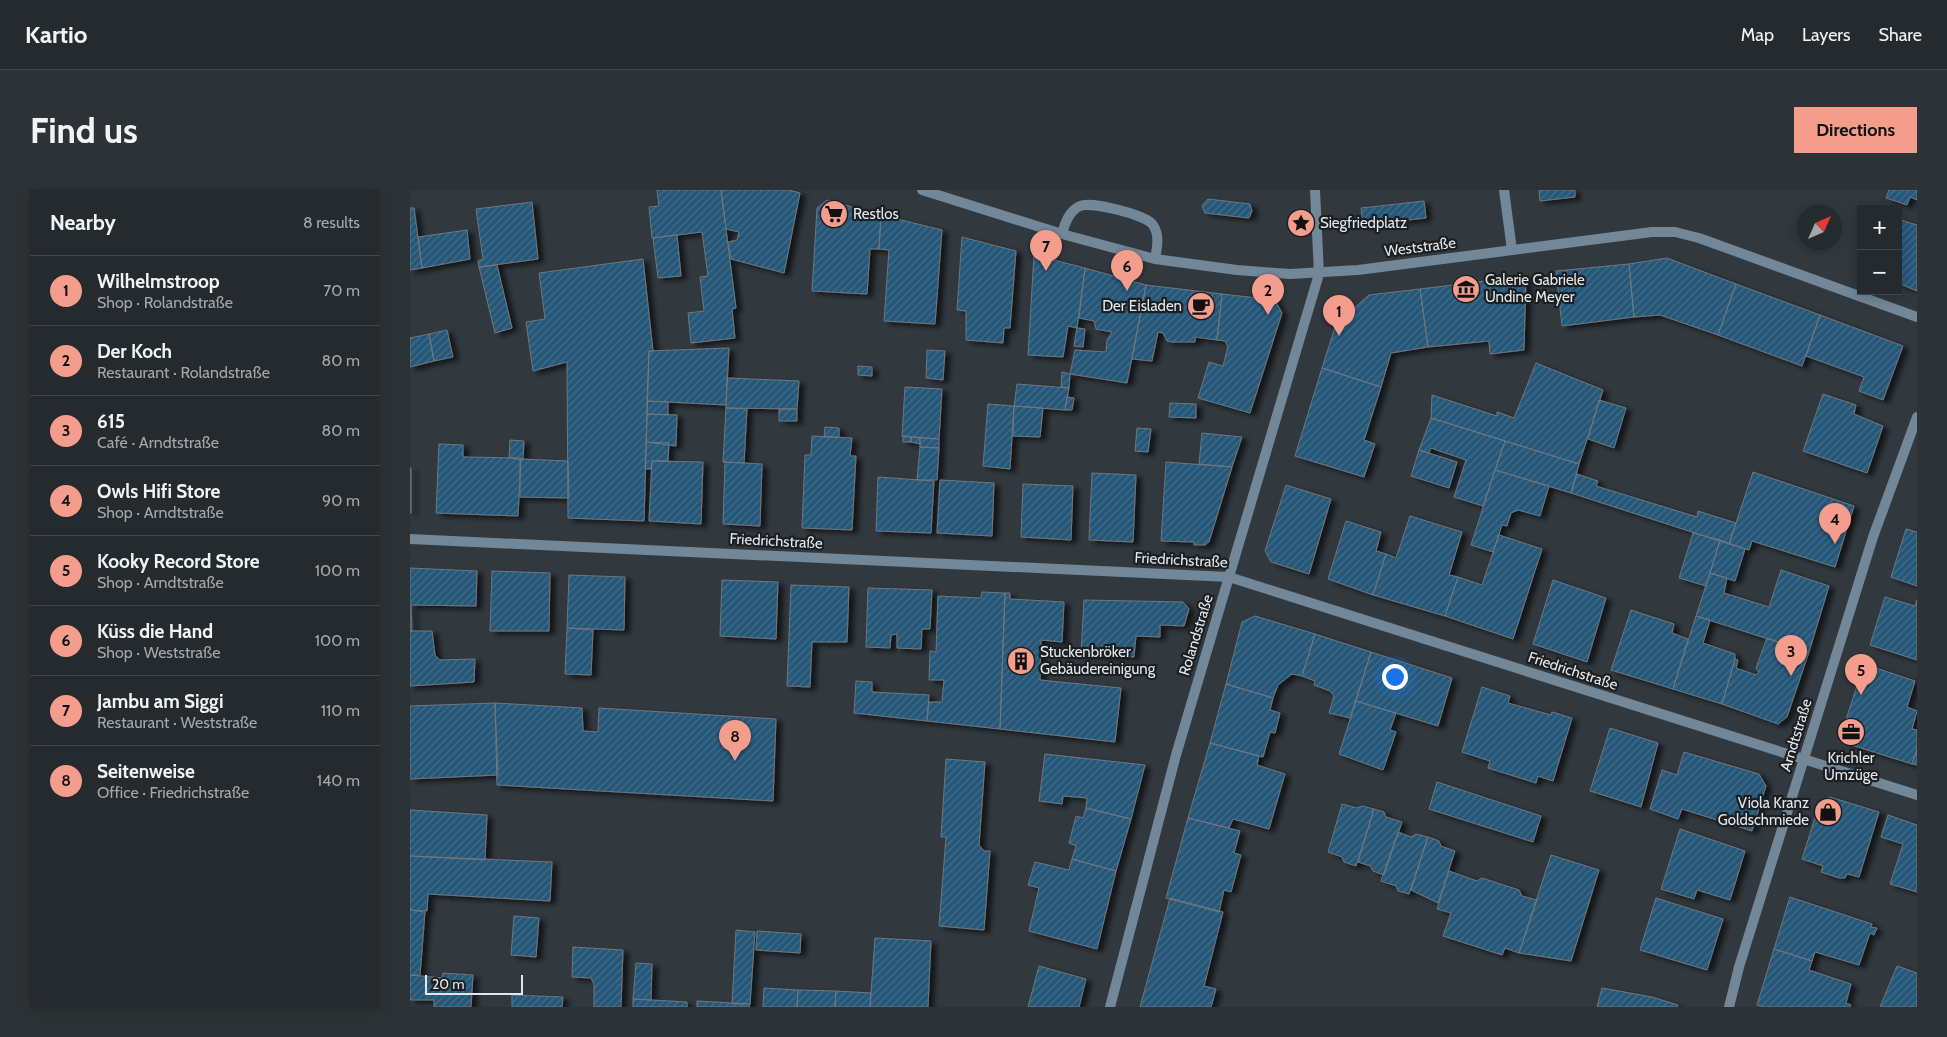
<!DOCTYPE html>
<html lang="en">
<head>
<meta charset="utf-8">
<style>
  body { margin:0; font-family:Cabin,sans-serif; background:#2d3236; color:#f1f3f6 }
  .controls { position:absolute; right:15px; top:15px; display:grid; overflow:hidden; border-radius:0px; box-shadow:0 2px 12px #0003 }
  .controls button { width:45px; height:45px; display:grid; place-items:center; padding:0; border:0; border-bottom:1px solid #42464a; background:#252a2e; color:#f1f3f6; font:25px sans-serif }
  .compass { position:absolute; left:1387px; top:15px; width:45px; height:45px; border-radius:50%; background:#252a2e; box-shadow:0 2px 12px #0003; rotate:45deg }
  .scale { position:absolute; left:15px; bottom:12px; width:98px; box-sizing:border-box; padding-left:5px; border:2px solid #e2e7ea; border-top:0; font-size:14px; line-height:18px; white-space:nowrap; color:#e2e7ea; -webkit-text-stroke:4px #1c1f22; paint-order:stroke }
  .you { position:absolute; left:984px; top:486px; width:18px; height:18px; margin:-12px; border:4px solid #fff; border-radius:50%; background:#1a73e8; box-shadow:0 0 0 8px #1a73e833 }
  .badge { display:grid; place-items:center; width:32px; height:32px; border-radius:50%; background:#f49d8d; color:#111; font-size:16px; font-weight:700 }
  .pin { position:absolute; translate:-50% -41px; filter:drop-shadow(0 1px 2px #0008) }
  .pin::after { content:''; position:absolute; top:26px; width:18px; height:15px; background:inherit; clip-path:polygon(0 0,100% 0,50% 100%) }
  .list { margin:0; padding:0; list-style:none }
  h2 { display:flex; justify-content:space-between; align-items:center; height:65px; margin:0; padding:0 20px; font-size:21px }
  h2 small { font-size:16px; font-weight:400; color:#a3a7aa }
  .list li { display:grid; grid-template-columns:32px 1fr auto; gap:15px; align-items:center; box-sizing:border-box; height:70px; padding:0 20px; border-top:1px solid #42464a }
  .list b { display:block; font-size:19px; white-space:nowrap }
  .list p { margin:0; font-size:16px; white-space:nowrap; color:#a3a7aa }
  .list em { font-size:16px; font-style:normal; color:#a3a7aa }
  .map { position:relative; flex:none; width:1507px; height:817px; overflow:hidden; border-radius:0px }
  header { display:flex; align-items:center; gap:30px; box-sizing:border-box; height:70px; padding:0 25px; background:#252a2e; border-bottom:1px solid #42464a }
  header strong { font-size:24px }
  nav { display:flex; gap:28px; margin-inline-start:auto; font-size:18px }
  .intro { display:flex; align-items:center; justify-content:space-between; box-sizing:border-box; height:120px; padding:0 30px }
  h1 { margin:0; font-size:35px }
  .button { padding:12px 22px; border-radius:0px; background:#f49d8d; color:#111; font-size:18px; font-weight:700 }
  main { display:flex; gap:30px; padding:0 30px }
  aside { flex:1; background:#252a2e; border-radius:0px; box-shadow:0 2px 12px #0003 }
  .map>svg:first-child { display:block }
  .building { fill:url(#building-hatch); stroke:#6f777e; filter:url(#shadow) }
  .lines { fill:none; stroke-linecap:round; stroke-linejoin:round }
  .service { stroke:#728797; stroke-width:10 }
  .pedestrian { stroke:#728797; stroke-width:10 }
  .minor { stroke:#728797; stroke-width:10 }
  .labels { text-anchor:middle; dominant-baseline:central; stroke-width:4.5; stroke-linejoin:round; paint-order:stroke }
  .poi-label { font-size:15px; fill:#e2e7ea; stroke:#1c1f22; text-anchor:start }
  .street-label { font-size:15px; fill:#e2e7ea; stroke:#1c1f22 }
</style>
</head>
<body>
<header>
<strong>Kartio</strong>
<nav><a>Map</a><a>Layers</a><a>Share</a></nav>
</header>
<div class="intro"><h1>Find us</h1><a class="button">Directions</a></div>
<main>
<aside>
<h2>Nearby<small>8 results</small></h2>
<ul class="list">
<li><span class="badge">1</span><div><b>Wilhelmstroop</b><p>Shop · Rolandstraße</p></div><em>70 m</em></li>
<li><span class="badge">2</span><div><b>Der Koch</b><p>Restaurant · Rolandstraße</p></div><em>80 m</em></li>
<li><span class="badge">3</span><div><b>615</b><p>Café · Arndtstraße</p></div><em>80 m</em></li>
<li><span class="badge">4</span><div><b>Owls Hifi Store</b><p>Shop · Arndtstraße</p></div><em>90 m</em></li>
<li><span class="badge">5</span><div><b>Kooky Record Store</b><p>Shop · Arndtstraße</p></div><em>100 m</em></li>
<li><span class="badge">6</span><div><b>Küss die Hand</b><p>Shop · Weststraße</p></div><em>100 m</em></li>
<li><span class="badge">7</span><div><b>Jambu am Siggi</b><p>Restaurant · Weststraße</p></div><em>110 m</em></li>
<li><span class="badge">8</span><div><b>Seitenweise</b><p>Office · Friedrichstraße</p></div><em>140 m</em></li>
</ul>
</aside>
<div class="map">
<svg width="1507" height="817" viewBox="0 0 1507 817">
  <defs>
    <pattern id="building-hatch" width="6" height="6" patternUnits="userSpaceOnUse" patternTransform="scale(1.25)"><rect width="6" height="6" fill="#255678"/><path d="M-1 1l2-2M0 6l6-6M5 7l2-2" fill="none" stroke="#446e8b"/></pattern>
    <filter id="shadow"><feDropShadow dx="5.5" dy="3" stdDeviation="2.5" flood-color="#0009"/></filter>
  </defs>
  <rect width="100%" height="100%" fill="#31383e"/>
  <path class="building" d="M 247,0 L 311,0 L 326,118 L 322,119 L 325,148 L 281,153 L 278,123 L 294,121 L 290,87 L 298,86 L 292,42 L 242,48 L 239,17 L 249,16 Z
    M 311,0 L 379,0 L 390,3 L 374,83 L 321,69 L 318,52 L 327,50 L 329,42 L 316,39 Z
    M 1129,0 L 1165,0 L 1165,7 L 1130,11 Z
    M 1479,0 L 1507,0 L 1507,10 L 1500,7 L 1497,15 L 1476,8 Z
    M 798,9 L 840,14 L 842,21 L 839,28 L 795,23 L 792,16 Z
    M 417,10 L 471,25 L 469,59 L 460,59 L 457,104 L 402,101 L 407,18 Z
    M 1014,11 L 1016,28 L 953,35 L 951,18 Z
    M 122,12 L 128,69 L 69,77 L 68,71 L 73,69 L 66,19 Z
    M 0,18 L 4,18 L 12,78 L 0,80 Z
    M 471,25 L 532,40 L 525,134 L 474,131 L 479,60 L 469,59 Z
    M 1488,29 L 1507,35 L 1507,101 L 1488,93 Z
    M 57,40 L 60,69 L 12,78 L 8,47 Z
    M 267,45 L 271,86 L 248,88 L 243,48 Z
    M 552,47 L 606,61 L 600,138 L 594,138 L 593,153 L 556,150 L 556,121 L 547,120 Z
    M 624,65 L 675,78 L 667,138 L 658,136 L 653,167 L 618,165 Z
    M 1257,68 L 1326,94 L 1308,145 L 1250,125 L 1224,127 L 1219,74 Z
    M 233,69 L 243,161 L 239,161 L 234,331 L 158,328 L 157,172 L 123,181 L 116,132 L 135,129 L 129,83 Z
    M 1219,74 L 1224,127 L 1152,136 L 1146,81 Z
    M 87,75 L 102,138 L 85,143 L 69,77 Z
    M 675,78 L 736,95 L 717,193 L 660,184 L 665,160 L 696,162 L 697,150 L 702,142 L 686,139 L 684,131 L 669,128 Z
    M 1116,86 L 1114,160 L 1080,164 L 1079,151 L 1018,157 L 1010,99 Z
    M 1326,94 L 1410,125 L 1392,176 L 1308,145 Z
    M 736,95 L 812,104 L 807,150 L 785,147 L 785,152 L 762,152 L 757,151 L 753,143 L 748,142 L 742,171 L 722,169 Z
    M 1010,99 L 1018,157 L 981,163 L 971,197 L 912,178 L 926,134 L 959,105 Z
    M 812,104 L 865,110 L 872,123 L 840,223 L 788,208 L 799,172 L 813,176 L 818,157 L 815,151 L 807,150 Z
    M 1410,125 L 1493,156 L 1473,210 L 1449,201 L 1454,187 L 1396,166 Z
    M 667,138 L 675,139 L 673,157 L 664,156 Z
    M 37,140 L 43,167 L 24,171 L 19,144 Z
    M 19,144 L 24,171 L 0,177 L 0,148 Z
    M 319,158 L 316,215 L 237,211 L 239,161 Z
    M 517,160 L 535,161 L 533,190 L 516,188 Z
    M 1126,173 L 1193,200 L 1169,274 L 1021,228 L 1022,205 L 1087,226 L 1087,222 L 1104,228 Z
    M 448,176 L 462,177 L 462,186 L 448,185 Z
    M 912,178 L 971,197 L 954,250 L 965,254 L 954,287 L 885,266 Z
    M 652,182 L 660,184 L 659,198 L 651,197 Z
    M 317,188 L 389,191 L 387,219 L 316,218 Z
    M 607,194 L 659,198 L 655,220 L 604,216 Z
    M 495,197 L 532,199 L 529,249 L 492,246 Z
    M 1413,204 L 1446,215 L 1444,224 L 1473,236 L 1457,283 L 1393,261 Z
    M 657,207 L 664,208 L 662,220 L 655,220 Z
    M 1189,210 L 1216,218 L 1204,258 L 1178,249 Z
    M 237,211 L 258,212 L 258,225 L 237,224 Z
    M 760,213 L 786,214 L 786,228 L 759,227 Z
    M 578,214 L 604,216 L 600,279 L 573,276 Z
    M 604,216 L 633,218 L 630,247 L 603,246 Z
    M 316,218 L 337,219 L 334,273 L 313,272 Z
    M 369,219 L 387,219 L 387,231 L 369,231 Z
    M 237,224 L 267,225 L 266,256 L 236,252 Z
    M 1021,228 L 1095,251 L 1073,316 L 1044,307 L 1056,270 L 1021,258 L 1019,263 L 1009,260 Z
    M 415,237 L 429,238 L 429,247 L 414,247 Z
    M 727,238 L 741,239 L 738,262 L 725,261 Z
    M 792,243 L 832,247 L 822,277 L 789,274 Z
    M 402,246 L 442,248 L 440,266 L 446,266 L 442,340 L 392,338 L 395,265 L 401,265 Z
    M 493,246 L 501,247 L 501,252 L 493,252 Z
    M 501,247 L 510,248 L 510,254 L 501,252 Z
    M 510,248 L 529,249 L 529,258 L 510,257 Z
    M 100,250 L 114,251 L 113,270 L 99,268 Z
    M 1095,251 L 1169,274 L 1161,303 L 1085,280 Z
    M 236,252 L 259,253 L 258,271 L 242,271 L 241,279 L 235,279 Z
    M 29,254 L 53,255 L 53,267 L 111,268 L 108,326 L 26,323 Z
    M 510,257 L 529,258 L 527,290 L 507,290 Z
    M 1009,260 L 1047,272 L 1039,298 L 1001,286 Z
    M 110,269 L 158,271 L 159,308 L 110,307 Z
    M 242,271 L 293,272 L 291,334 L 239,331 Z
    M 315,272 L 352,274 L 350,336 L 313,334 Z
    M 756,272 L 822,277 L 799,352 L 795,355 L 784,355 L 784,352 L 751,351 Z
    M 0,278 L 1,278 L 1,323 L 0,323 Z
    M 1085,280 L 1139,296 L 1130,326 L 1108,320 L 1101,323 L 1097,336 L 1092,335 L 1083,362 L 1061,355 Z
    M 1343,282 L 1444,316 L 1425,377 L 1342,351 L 1339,360 L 1319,354 Z
    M 682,283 L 726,285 L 723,352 L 679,350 Z
    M 1167,284 L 1188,291 L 1186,296 L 1287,327 L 1288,321 L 1326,333 L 1319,354 L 1161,303 Z
    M 468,287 L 524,291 L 521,343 L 466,341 Z
    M 530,290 L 584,293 L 582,346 L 527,343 Z
    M 613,294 L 663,296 L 661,350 L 611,347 Z
    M 876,295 L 921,309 L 899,384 L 861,372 L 855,361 Z
    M 1000,326 L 1052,342 L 1039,385 L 1048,387 L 1035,426 L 963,405 L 976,364 L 986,368 Z
    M 936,331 L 971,342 L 966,361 L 976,364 L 963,405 L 918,389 Z
    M 1496,339 L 1507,342 L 1507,396 L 1481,387 Z
    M 1283,343 L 1310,350 L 1296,396 L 1269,388 Z
    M 1089,345 L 1132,359 L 1103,449 L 1035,426 L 1048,387 L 1072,395 Z
    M 1310,350 L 1335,359 L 1325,391 L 1300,383 Z
    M 0,378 L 67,381 L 66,416 L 1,415 L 2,441 L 0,441 Z
    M 1371,380 L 1419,396 L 1399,462 L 1286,426 L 1300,383 L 1317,388 L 1314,403 L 1359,417 Z
    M 82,381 L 140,383 L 139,441 L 80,441 Z
    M 159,385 L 215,387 L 214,440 L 157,438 Z
    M 312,390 L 368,392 L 366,449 L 310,446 Z
    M 1143,390 L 1196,408 L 1177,472 L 1123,454 Z
    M 381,395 L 439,397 L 437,452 L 402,452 L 400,497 L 377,496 Z
    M 458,398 L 522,400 L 520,439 L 512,439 L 511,459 L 487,458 L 487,444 L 481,445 L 480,458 L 456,457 Z
    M 572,402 L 595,403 L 590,539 L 517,531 L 519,512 L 532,512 L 534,490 L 519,490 L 520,461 L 526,462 L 528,406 L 571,408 Z
    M 595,403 L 600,403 L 600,409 L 654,412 L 652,452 L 631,450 L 630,490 L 711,498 L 705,552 L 590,539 Z
    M 1475,407 L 1505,416 L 1507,410 L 1507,470 L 1460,455 Z
    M 674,410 L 773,412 L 779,419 L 774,436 L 750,435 L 750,447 L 726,446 L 724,467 L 671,464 Z
    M 1221,420 L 1264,434 L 1262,443 L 1278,449 L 1263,499 L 1201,480 Z
    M 845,426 L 905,444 L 892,486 L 882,484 L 868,495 L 863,508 L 816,494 L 832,432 Z
    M 1286,426 L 1300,430 L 1293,453 L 1325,464 L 1325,469 L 1312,514 L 1263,499 Z
    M 157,438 L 183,440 L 181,485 L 155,484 Z
    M 0,441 L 22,441 L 25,465 L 30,470 L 65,469 L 64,492 L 0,496 Z
    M 905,444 L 961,462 L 940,528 L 919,523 L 924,506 L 920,501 L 904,495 L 905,491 L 892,486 Z
    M 1357,448 L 1399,462 L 1377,527 L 1368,534 L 1312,514 L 1325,469 L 1328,470 L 1326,478 L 1346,485 L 1349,482 L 1346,478 Z
    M 961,462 L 1042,488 L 1028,536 L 946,511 Z
    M 1454,474 L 1505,491 L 1497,517 L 1507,521 L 1502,539 L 1507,540 L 1507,559 L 1502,574 L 1438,554 L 1432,542 Z
    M 446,491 L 462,492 L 462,502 L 519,505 L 517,531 L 444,523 Z
    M 816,494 L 863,508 L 860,520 L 870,523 L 865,543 L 860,542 L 853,567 L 800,553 Z
    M 1072,497 L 1100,506 L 1098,513 L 1141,525 L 1142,522 L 1162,528 L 1143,591 L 1128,586 L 1126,593 L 1078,578 L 1080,571 L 1052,562 Z
    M 946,511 L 986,523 L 980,540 L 986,542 L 973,580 L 929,564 Z
    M 85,513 L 88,585 L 0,589 L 0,516 Z
    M 85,513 L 172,518 L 173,541 L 188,542 L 189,518 L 366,529 L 363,611 L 87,595 Z
    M 1200,538 L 1248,553 L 1231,617 L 1180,601 Z
    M 800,553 L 849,566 L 847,575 L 875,584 L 859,639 L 823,629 L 819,638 L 778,628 Z
    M 1507,559 L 1507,575 L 1502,574 Z
    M 1274,562 L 1349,584 L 1356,596 L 1342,641 L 1272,619 L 1268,629 L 1240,619 L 1252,580 L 1267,585 Z
    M 635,564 L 735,575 L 721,629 L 676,618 L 677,608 L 653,606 L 652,614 L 629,611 Z
    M 536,569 L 575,572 L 569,655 L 574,661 L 580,661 L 574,740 L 529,736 L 536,647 L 531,647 Z
    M 1027,592 L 1131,626 L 1123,652 L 1019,619 Z
    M 1420,607 L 1469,622 L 1449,687 L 1437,684 L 1435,688 L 1429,688 L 1411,682 L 1413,676 L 1392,669 L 1410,612 Z
    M 932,614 L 947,618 L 952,616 L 964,619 L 946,676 L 934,672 L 932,667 L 918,662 Z
    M 676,618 L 721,629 L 706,681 L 662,669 L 666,656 L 659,653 L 666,626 L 673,628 Z
    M 964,619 L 974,622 L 976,627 L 992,632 L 974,685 L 963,681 L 960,676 L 948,672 Z
    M 0,620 L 77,625 L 75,670 L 0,666 Z
    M 1478,625 L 1507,635 L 1507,702 L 1480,694 L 1493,654 L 1471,647 Z
    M 778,628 L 830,641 L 824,663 L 831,665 L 821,702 L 814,700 L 809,722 L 756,708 Z
    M 1270,639 L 1335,661 L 1320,710 L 1287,700 L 1284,709 L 1251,699 Z
    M 988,642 L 1001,647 L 1006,644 L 1018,647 L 999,704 L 988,701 L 986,696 L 971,691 Z
    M 1018,647 L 1029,651 L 1031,656 L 1045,661 L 1028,713 L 1001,700 Z
    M 1141,665 L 1189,680 L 1161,771 L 1109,763 Z
    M 0,666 L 142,672 L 140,711 L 18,704 L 17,721 L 0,720 Z
    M 662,669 L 706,681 L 687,759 L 619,741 L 629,698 L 618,695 L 625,672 L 659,680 Z
    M 1039,681 L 1067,691 L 1072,688 L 1109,700 L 1112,706 L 1127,710 L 1109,763 L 1095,758 L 1092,765 L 1033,746 L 1041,723 L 1027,719 Z
    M 1380,707 L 1462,734 L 1461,737 L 1467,738 L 1464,745 L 1460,743 L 1449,775 L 1405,762 L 1402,771 L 1364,759 Z
    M 760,708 L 813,722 L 794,796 L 806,799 L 801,817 L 730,817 Z
    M 1246,708 L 1313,729 L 1297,780 L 1230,760 Z
    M 0,720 L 15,722 L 10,785 L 0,785 Z
    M 104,726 L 129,728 L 126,767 L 101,765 Z
    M 326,740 L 345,742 L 340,814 L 322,814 Z
    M 347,741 L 391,744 L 390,763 L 346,760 Z
    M 465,748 L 521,751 L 518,817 L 460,817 Z
    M 163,757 L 213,760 L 211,817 L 184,817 L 184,794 L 181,788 L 162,787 Z
    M 1364,759 L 1402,771 L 1399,780 L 1441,794 L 1436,813 L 1441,815 L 1440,817 L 1354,817 L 1347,815 Z
    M 226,773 L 242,774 L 241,810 L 223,809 Z
    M 629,776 L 676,789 L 669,817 L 618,817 Z
    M 1487,776 L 1507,783 L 1507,817 L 1470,817 Z
    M 33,783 L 63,785 L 61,817 L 24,817 L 24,810 L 0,810 L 0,785 L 32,788 Z
    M 354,798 L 388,800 L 387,817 L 353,817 Z
    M 1192,798 L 1242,807 L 1268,815 L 1267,817 L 1187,817 Z
    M 388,800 L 426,801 L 425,817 L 387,817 Z
    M 426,801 L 461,803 L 460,817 L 425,817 Z
    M 102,805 L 153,807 L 152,817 L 102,817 Z
    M 223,809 L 277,812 L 277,817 L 223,817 Z
    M 287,811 L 340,814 L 339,817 L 287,817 Z"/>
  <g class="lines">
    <path class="service" d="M 652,44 C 655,33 659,21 670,16 C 681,11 737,25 743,35 C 750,45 747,58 745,69"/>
    <path class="pedestrian" d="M 905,0 L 909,84
      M 1094,0 L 1102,60"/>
    <path class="minor" d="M 512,0 L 652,44 L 745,69 L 827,80 L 880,84 L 948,80 L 1242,42 L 1265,42 L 1289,48 L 1507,127
      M 0,349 L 819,387 L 1507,605
      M 700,817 L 766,565 L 909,84
      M 1319,817 L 1329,777 L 1463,347 L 1507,227"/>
  </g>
  <defs>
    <g id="supermarket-disc" transform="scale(1.4375)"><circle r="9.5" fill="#f49d8d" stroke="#1c1f22"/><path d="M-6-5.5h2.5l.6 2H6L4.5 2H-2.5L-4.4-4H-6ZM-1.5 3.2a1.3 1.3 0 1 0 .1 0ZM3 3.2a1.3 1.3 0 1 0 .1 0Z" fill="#111"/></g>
    <g id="sight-disc" transform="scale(1.4375)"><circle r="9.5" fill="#f49d8d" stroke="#1c1f22"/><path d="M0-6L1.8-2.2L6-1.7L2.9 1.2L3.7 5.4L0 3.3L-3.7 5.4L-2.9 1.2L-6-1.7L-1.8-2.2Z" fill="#111"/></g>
    <g id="museum-disc" transform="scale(1.4375)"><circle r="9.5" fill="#f49d8d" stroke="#1c1f22"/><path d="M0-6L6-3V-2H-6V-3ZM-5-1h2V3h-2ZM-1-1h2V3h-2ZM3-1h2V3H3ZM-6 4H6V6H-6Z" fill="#111"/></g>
    <g id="cafe-disc" transform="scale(1.4375)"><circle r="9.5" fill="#f49d8d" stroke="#1c1f22"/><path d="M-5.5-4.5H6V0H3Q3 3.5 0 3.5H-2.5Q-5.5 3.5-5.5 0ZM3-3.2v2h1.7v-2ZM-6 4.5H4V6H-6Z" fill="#111"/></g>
    <g id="building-disc" transform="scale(1.4375)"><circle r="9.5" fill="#f49d8d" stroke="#1c1f22"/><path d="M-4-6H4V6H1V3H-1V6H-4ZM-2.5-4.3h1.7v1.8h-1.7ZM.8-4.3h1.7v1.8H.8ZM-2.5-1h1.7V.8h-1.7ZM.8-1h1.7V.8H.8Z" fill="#111"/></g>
    <g id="office-disc" transform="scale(1.4375)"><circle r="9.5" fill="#f49d8d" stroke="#1c1f22"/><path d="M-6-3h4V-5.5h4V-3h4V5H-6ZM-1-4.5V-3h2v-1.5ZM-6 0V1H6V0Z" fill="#111"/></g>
    <g id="shop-disc" transform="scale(1.4375)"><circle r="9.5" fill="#f49d8d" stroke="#1c1f22"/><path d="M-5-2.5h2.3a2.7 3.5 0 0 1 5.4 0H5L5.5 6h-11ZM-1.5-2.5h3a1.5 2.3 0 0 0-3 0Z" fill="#111"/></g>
  </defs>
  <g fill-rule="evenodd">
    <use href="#supermarket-disc" x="424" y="24"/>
    <use href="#sight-disc" x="891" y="33"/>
    <use href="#museum-disc" x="1056" y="99"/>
    <use href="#cafe-disc" x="791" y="116"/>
    <use href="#building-disc" x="611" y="471"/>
    <use href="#office-disc" x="1441" y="542"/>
    <use href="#shop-disc" x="1418" y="622"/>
  </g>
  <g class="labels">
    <g class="poi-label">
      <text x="443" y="24">Restlos</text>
      <text x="910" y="33">Siegfriedplatz</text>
      <text x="1075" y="90">Galerie Gabriele<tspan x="1075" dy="17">Undine Meyer</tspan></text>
      <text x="772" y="116" text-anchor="end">Der Eisladen</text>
      <text x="630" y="462">Stuckenbröker<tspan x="630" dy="17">Gebäudereinigung</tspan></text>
      <text x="1441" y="568" text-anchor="middle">Krichler<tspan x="1441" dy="17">Umzüge</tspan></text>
      <text x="1399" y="613" text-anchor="end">Viola Kranz<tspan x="1399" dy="17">Goldschmiede</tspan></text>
    </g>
    <g class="street-label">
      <text transform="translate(1010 57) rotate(-7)">Weststraße</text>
      <text transform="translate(366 351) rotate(3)">Friedrichstraße</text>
      <text transform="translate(771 370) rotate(3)">Friedrichstraße</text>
      <text transform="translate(786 445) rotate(-73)">Rolandstraße</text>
      <text transform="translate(1163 481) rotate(18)">Friedrichstraße</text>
      <text transform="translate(1386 545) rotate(-73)">Arndtstraße</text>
    </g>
  </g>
</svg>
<div class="controls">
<button>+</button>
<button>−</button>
</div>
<svg class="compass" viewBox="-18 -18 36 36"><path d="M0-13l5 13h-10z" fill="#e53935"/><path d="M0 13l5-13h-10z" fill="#a3a7aa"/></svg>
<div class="scale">20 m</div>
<div class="you"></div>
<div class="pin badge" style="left:929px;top:146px">1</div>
<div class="pin badge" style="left:858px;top:125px">2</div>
<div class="pin badge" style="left:1381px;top:486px">3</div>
<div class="pin badge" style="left:1425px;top:354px">4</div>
<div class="pin badge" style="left:1451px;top:505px">5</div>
<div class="pin badge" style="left:717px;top:101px">6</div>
<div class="pin badge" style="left:636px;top:81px">7</div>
<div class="pin badge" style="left:325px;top:571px">8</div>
</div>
</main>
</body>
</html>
